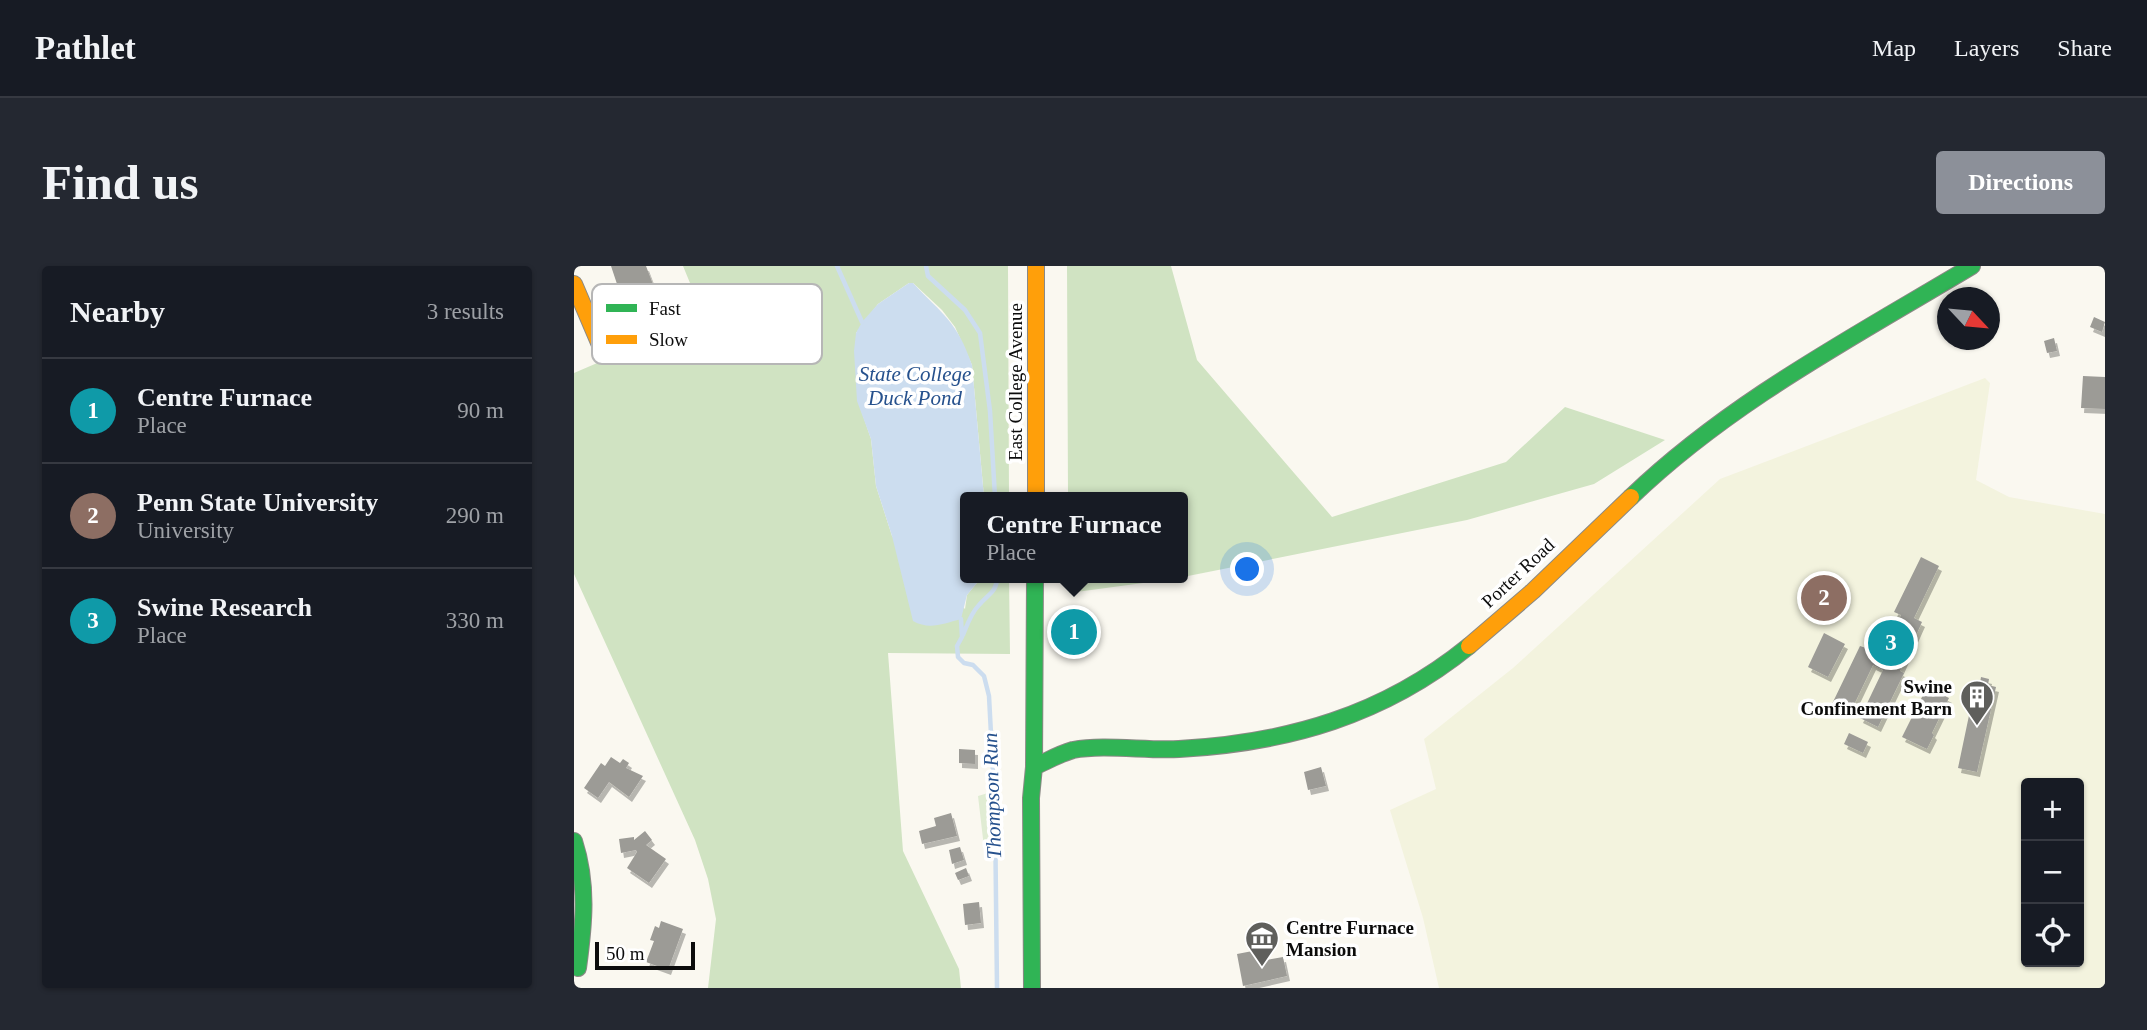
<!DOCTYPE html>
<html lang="en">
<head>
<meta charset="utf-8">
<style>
  body { margin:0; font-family:Georgia,serif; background:#242831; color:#f1f3f6 }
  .controls { position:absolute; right:21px; bottom:21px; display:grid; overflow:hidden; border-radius:7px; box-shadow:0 2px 5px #0004 }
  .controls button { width:63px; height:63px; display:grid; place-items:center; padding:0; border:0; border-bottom:2px solid #363941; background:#171b24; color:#f1f3f6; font:35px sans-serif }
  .compass { position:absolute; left:1363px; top:21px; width:63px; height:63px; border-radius:50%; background:#171b24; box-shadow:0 2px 5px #0004; rotate:116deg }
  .scale { position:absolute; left:21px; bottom:18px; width:100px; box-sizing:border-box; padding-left:7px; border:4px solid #0c0c0c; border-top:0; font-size:19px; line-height:24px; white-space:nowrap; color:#0c0c0c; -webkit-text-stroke:5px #fff; paint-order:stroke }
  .you { position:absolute; left:674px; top:304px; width:24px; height:24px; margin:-18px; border:5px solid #fff; border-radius:50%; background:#1a73e8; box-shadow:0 0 0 10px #1a73e833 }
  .badge { display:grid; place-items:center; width:46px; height:46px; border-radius:50%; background:#8c9099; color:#fff; font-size:23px; font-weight:700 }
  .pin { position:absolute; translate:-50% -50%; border:4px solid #fff; box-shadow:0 2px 7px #0006 }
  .popup { position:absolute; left:386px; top:226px; width:228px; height:91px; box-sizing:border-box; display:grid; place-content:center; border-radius:7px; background:#171b24; filter:drop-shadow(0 2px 5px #0005); font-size:23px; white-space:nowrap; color:#9ea1a6 }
  .popup b { font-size:26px; color:#f1f3f6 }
  .popup::after { content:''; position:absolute; left:50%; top:100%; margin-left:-14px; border:14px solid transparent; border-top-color:#171b24 }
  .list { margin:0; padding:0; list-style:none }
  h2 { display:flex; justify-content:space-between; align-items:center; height:91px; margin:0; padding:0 28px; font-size:30px }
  h2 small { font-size:23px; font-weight:400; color:#9ea1a6 }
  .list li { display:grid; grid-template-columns:46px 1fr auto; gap:21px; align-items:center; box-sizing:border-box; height:105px; padding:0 28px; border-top:2px solid #363941 }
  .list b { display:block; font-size:26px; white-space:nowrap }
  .list p { margin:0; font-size:23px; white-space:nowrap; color:#9ea1a6 }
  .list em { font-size:23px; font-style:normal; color:#9ea1a6 }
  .icon { flex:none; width:38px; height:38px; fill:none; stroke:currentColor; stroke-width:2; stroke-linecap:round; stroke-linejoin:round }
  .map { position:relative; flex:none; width:1531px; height:722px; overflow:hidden; border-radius:7px }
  header { display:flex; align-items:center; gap:42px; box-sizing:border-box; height:98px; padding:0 35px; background:#171b24; border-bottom:2px solid #363941 }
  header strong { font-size:33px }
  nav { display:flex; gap:38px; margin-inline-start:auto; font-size:24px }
  .intro { display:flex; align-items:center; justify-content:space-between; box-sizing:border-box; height:168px; padding:0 42px }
  h1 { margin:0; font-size:49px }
  .button { padding:18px 32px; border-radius:7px; background:#8c9099; color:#fff; font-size:24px; font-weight:700 }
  main { display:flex; gap:42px; padding:0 42px }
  aside { flex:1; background:#171b24; border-radius:7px; box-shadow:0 2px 5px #0004 }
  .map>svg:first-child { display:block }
  .farmland { fill:#f3f3de; fill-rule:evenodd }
  .green { fill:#e0ecd3 }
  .forest { fill:#d0e3c2 }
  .water { fill:#ccddef }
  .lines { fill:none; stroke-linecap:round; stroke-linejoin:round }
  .stream { stroke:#ccddef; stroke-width:4.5 }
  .building { fill:#9c9b96; filter:url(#shadow) }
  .fast-casing { stroke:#8a8985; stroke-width:18 }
  .slow-casing { stroke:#8a8985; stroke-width:18 }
  .fast { stroke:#30b455; stroke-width:16 }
  .slow { stroke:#ff9f0a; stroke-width:16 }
  .labels { text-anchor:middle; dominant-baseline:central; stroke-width:7; stroke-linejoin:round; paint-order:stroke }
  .street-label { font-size:19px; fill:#0c0c0c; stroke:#fff }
  .poi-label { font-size:19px; font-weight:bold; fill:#0c0c0c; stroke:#fff; text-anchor:end }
  .water-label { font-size:21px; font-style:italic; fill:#26518d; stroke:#fff }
  .key { fill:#fff; stroke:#b6b6b6; stroke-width:2 }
  .key-label { font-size:19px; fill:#0c0c0c }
</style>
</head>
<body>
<header>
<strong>Pathlet</strong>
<nav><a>Map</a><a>Layers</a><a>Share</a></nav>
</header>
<div class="intro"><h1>Find us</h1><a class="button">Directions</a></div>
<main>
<aside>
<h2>Nearby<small>3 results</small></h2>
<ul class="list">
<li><span class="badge" style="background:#0f9aa8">1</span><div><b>Centre Furnace</b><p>Place</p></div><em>90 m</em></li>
<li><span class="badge" style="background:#8d6e63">2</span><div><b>Penn State University</b><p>University</p></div><em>290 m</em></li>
<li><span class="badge" style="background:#0f9aa8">3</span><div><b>Swine Research</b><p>Place</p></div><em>330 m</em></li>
</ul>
</aside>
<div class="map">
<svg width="1531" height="722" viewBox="0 0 1531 722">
  <defs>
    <filter id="shadow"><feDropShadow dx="3" dy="5" stdDeviation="0" flood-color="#0004"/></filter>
  </defs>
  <rect width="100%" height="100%" fill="#faf8f0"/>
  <path class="farmland" d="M 1411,112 L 1416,117 L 1402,214 L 1435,231 L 1531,248 L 1531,722 L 865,722 L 849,652 L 816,544 L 862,523 L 850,473 L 939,402 L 1146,213 ZM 1452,517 L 1505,517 L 1505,696 L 1452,696 Z"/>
  <path class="green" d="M 414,527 C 412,540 417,548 417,561 C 416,570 413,580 411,590 L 404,530 Z"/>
  <path class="forest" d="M 109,0 L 434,0 L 435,231 L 410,231 L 398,99 L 381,61 L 368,44 L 339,17 L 335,17 L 304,38 L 282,67 L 284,135 L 297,173 L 302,220 L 318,270 L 391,343 L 393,329 L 407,312 L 435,312 L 436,388 L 314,387 L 329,585 L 385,703 L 387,722 L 134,722 L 142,653 L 134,613 L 121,574 L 0,308 L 0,107 L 130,51 Z
    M 493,0 L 597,0 L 623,94 L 758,251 L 932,196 L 991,141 L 1091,174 L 1020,218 L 893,254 L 609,311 L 608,231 L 494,231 Z
    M 495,312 L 606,312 L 495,327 Z"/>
  <path class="water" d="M 335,17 L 339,17 C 369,49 383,55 398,99 L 410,231 L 392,231 L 392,312 L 407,312 L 393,329 L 387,353 C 369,358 355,364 339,355 L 318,270 L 302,220 L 297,173 L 283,135 L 280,85 L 282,67 L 288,56 L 304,38 Z"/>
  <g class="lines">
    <path class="stream" d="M 263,0 L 288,56
      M 352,0 L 354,10 L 391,44 L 406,67 L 416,145 L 421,231
      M 387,353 L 388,371 L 383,380 L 384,391 L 390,397 L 399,399 L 410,410 L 415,430 L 421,544 L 423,722
      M 389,369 C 393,359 397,347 405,339 C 413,329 423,326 423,312"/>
  </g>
  <path class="building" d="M 37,0 L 72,0 L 83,29 L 75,31 L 76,35 L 66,38 L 65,34 L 50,39 Z
    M 1520,51 L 1531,56 L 1528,66 L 1516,61 Z
    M 1480,72 L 1483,85 L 1473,87 L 1470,75 Z
    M 1509,110 L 1531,111 L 1531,143 L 1507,142 Z
    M 1347,291 L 1365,300 L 1340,352 L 1348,356 L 1326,405 L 1330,407 L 1304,461 L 1286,452 L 1309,404 L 1299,399 L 1276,447 L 1258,438 L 1286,380 L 1292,382 L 1306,354 L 1315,359 L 1319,351 L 1325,354 L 1327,349 L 1320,346 Z
    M 1250,367 L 1271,378 L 1254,411 L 1234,401 Z
    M 1407,411 L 1415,413 L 1414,419 L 1422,421 L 1403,506 L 1384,502 L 1402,416 L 1406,417 Z
    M 1353,421 L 1375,432 L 1358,467 L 1360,469 L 1353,483 L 1328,471 Z
    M 1275,467 L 1294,476 L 1289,487 L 1270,478 Z
    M 385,483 L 401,484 L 401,498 L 385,497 Z
    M 37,491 L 46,497 L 49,493 L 55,497 L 52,502 L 69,510 L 55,531 L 35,516 L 24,532 L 10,522 L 27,497 L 31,500 Z
    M 747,501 L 752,520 L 734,524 L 730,506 Z
    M 377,547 L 383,570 L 348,578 L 345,565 L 362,560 L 360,552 Z
    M 71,565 L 78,574 L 72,579 L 92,593 L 75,617 L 53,602 L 63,586 L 62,584 L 47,587 L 45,573 L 60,571 L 60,574 Z
    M 386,581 L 390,594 L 378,598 L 375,584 Z
    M 392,602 L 395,610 L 384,614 L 381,607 Z
    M 405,636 L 407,657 L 391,659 L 389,638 Z
    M 87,655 L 109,663 L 94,704 L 72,696 L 80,675 L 76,674 L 81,660 L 85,662 Z
    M 689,683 L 692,694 L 709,691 L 713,710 L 669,720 L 663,688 Z"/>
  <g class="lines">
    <g class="fast-casing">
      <path id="fast" d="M 1057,231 C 1157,135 1280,71 1398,0
        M 460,501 C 473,495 485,488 499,484 C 530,478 573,485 605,483 C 714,477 810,449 895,380
        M 0,575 C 14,618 10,658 4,702
        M 458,722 L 457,532 L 460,501 L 461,312"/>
    </g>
    <g class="slow-casing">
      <path id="slow" d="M 462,0 L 462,231
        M 0,18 L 29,86
        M 895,380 L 959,325 L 1057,231"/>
    </g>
    <use href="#fast" class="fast"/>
    <use href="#slow" class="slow"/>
  </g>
  <defs>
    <g id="building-pin" transform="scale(1.75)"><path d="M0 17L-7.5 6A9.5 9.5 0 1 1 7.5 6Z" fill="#5f5f5c" stroke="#fff"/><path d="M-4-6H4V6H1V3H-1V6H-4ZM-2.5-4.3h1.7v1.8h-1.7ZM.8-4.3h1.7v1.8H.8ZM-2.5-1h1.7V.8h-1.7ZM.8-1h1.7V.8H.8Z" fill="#fff"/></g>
    <g id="museum-pin" transform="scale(1.75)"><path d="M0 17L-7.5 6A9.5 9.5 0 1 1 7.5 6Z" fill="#5f5f5c" stroke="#fff"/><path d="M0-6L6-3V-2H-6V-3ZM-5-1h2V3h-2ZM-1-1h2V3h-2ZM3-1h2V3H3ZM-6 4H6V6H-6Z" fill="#fff"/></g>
  </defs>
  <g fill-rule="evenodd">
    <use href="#building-pin" x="1403" y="431"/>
    <use href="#museum-pin" x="688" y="672"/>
  </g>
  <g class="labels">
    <g class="street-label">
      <text transform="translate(441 116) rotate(-90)">East College Avenue</text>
      <text transform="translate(944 307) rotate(-43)">Porter Road</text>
    </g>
    <g class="poi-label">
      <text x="1378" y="420">Swine<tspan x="1378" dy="22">Confinement Barn</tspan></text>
      <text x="712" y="661" text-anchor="start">Centre Furnace<tspan x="712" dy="22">Mansion</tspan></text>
    </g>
    <g class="water-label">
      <text x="341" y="108">State College<tspan x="341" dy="24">Duck Pond</tspan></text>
      <text transform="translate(418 530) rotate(-92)">Thompson Run</text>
    </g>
  </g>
  <rect x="18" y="18" width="230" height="80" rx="10" class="key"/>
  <rect x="32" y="38" width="31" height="8" fill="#30b455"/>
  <rect x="32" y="69" width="31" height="9" fill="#ff9f0a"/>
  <g class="key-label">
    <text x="75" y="49">Fast</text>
    <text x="75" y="80">Slow</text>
  </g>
</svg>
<div class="controls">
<button>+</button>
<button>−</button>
<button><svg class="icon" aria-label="locate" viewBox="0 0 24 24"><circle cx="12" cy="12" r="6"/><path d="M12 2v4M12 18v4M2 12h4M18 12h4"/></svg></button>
</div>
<svg class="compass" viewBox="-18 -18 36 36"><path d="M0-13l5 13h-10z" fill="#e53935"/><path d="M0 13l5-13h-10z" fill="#9ea1a6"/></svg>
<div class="scale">50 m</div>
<div class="you"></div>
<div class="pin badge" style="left:500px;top:366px;background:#0f9aa8">1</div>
<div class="popup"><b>Centre Furnace</b>Place</div>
<div class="pin badge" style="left:1250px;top:332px;background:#8d6e63">2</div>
<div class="pin badge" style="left:1317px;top:377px;background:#0f9aa8">3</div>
</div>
</main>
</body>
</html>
